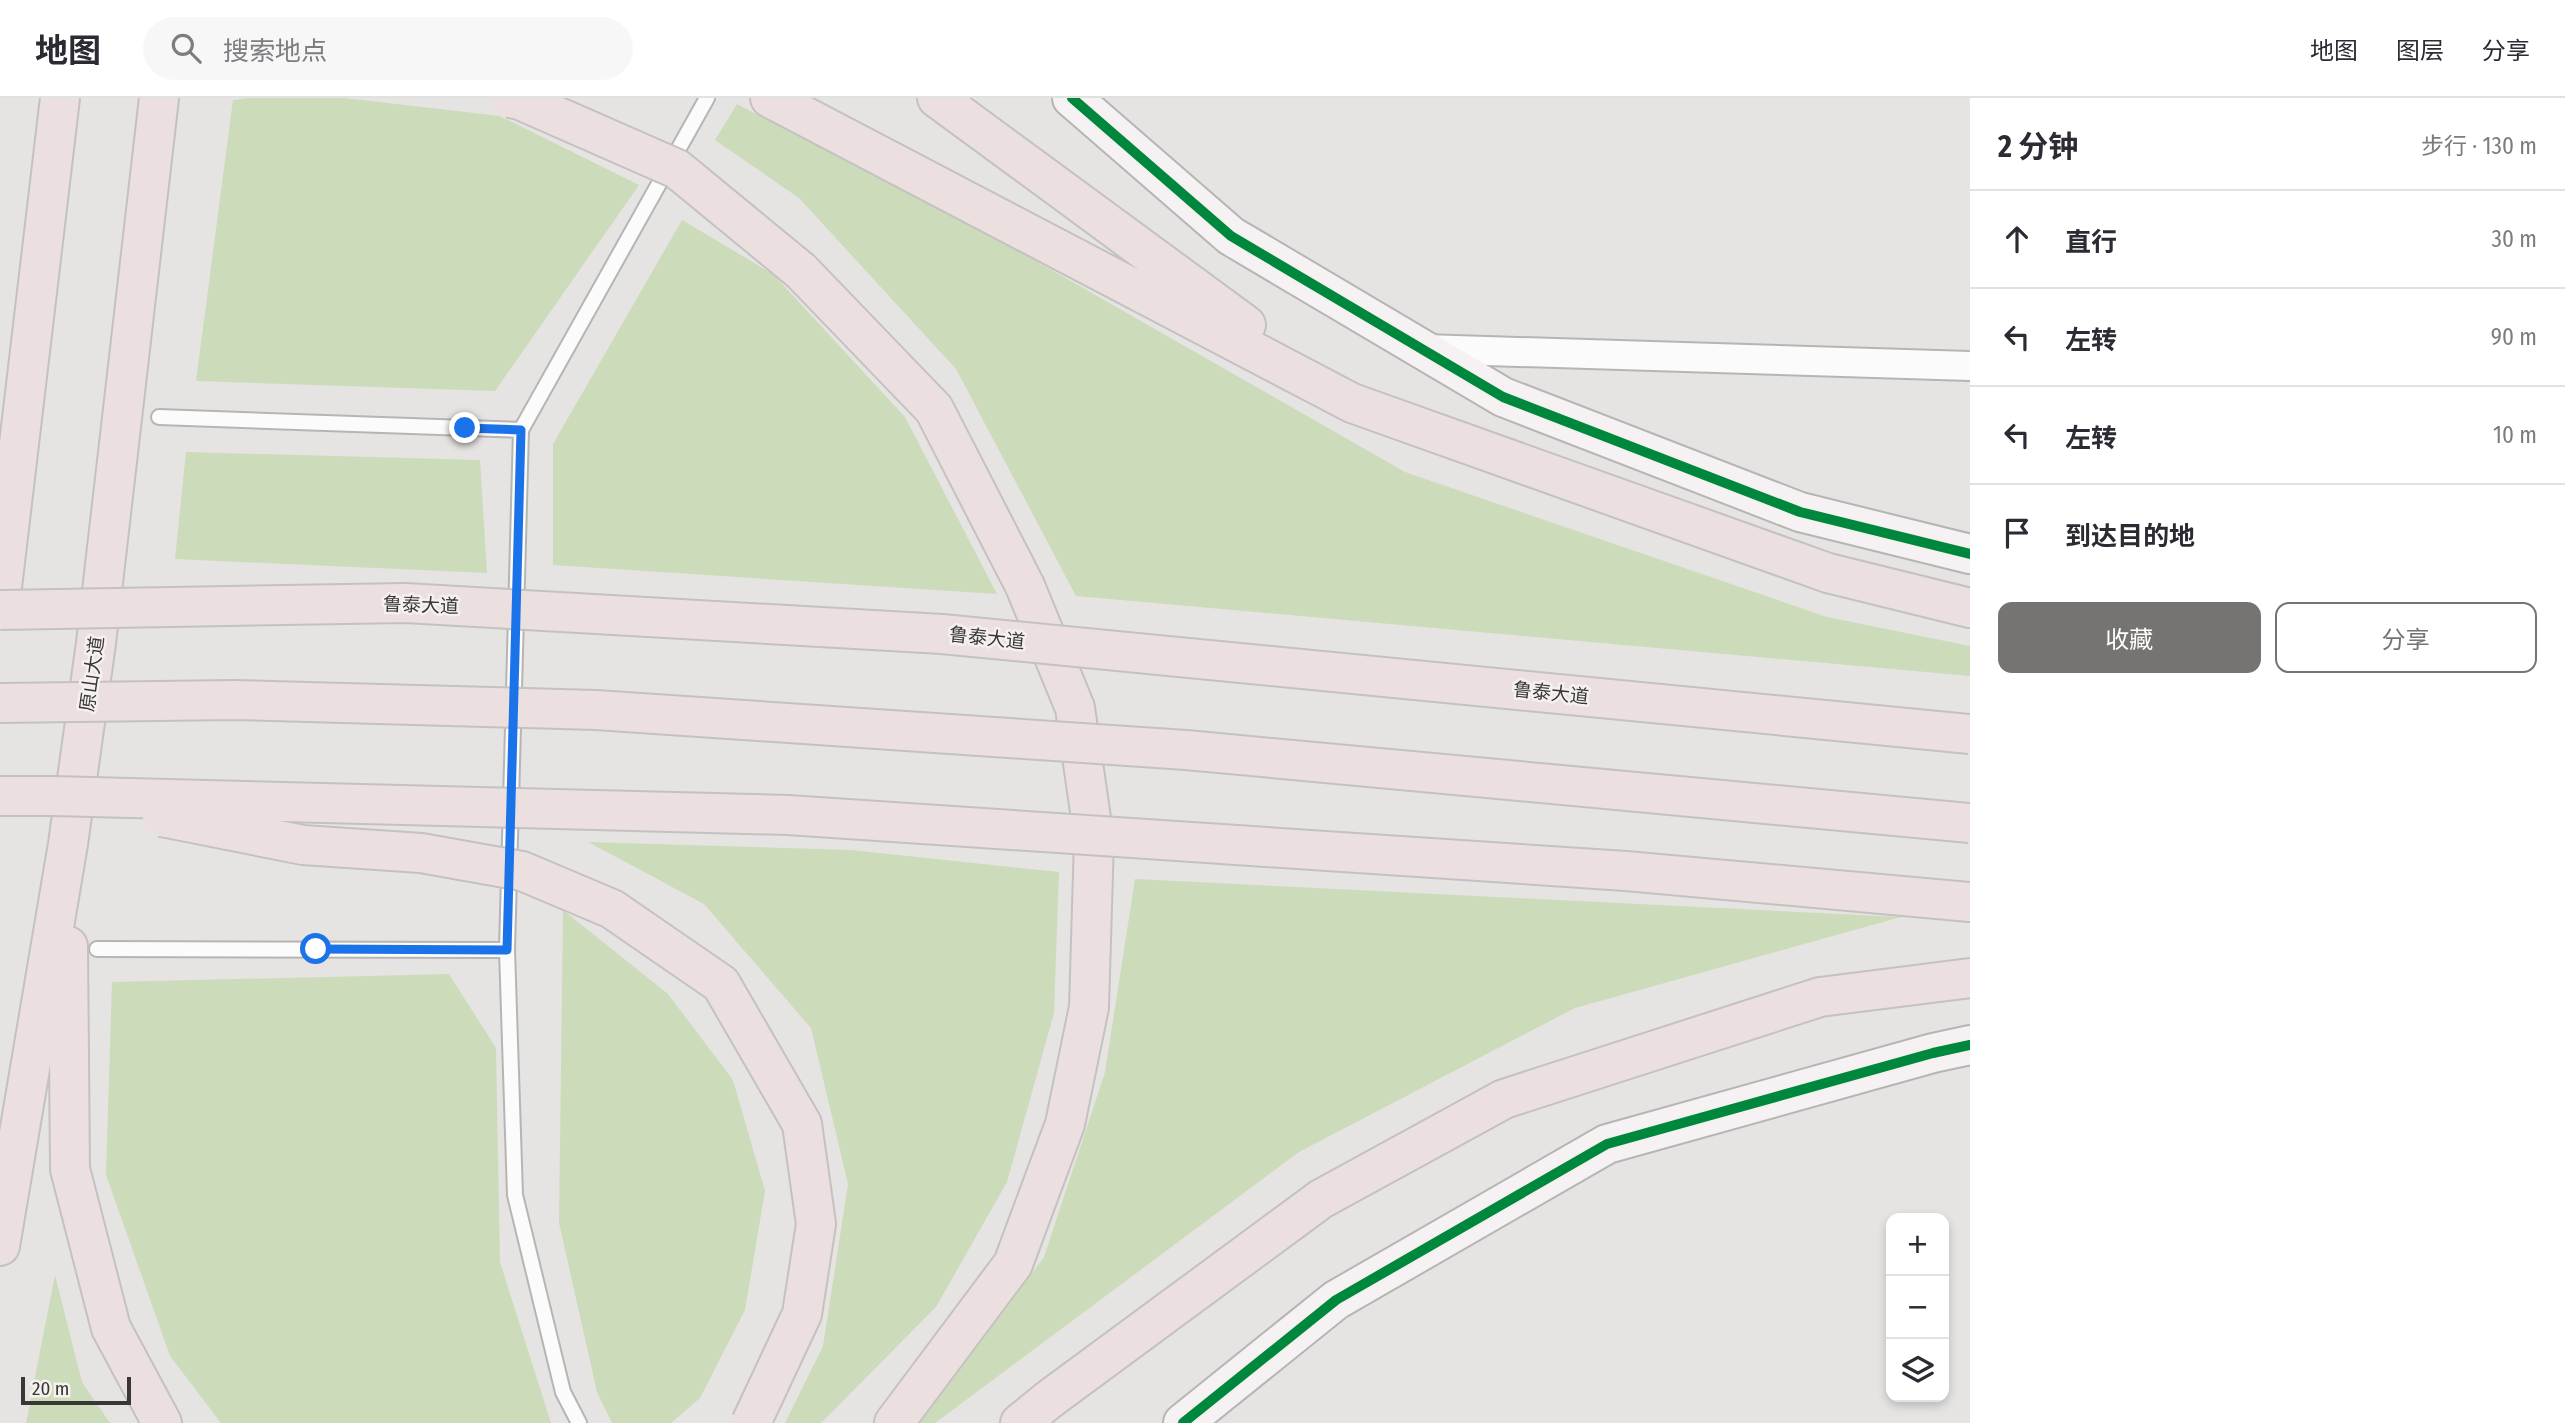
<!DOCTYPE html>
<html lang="zh">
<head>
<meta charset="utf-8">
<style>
  body { margin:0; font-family:"Fira Sans Condensed","Noto Sans SC",sans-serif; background:#f7f7f7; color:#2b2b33 }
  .controls { position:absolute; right:21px; bottom:21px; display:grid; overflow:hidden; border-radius:14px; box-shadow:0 4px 10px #0003 }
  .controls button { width:63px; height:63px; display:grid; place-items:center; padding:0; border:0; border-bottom:2px solid #e1e1e2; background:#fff; color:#2b2b33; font:35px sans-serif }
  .scale { position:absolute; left:21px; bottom:18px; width:110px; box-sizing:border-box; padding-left:7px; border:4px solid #383736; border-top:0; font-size:19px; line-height:24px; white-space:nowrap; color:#383736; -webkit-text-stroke:5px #f5f1ee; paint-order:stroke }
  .stop { position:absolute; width:21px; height:21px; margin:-16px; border:5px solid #1a73e8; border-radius:50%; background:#fff }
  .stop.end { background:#1a73e8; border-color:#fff; box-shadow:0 2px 7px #0008 }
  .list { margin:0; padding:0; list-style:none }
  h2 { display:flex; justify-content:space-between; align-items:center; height:91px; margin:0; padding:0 28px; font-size:30px }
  h2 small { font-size:23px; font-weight:400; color:#7c7c81 }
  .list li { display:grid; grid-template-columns:46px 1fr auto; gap:21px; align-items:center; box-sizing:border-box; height:98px; padding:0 28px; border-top:2px solid #e1e1e2 }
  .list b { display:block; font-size:26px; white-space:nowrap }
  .list em { font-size:23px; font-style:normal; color:#7c7c81 }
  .actions { display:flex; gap:14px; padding:21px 28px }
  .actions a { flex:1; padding:16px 0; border:2px solid #757472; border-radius:14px; text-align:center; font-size:24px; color:#757472 }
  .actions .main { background:#757472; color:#fff }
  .icon { flex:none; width:38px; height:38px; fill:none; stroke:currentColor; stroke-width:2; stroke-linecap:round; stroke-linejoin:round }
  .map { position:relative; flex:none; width:1970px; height:1325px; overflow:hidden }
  header { display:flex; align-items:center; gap:42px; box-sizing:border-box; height:98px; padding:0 35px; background:#fff; border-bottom:2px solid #e1e1e2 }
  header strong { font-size:33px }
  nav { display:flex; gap:38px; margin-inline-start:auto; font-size:24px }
  .search { width:490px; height:63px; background:#f7f7f7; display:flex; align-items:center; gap:18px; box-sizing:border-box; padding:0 24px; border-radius:38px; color:#7c7c81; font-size:26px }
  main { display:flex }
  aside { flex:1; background:#fff }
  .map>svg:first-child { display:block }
  .green { fill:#ccdbb9 }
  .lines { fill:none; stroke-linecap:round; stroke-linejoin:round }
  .lane-casing { stroke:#b6b5b3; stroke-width:18 }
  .street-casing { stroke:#b6b5b3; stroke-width:32 }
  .secondary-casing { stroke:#b6b5b3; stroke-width:42 }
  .highway-casing { stroke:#c3c2c1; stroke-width:42 }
  .lane { stroke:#fbfbfb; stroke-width:14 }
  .street { stroke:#fbfbfb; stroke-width:28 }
  .secondary { stroke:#f6f2f3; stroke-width:38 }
  .highway { stroke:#ecdfe0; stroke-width:38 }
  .highway-bridge-casing { stroke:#c3c2c1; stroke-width:42; stroke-linecap:butt }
  .highway-bridge { stroke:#ecdfe0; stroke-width:38 }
  .cycleway-casing { stroke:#f5f1ee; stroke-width:15 }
  .cycleway { stroke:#00873e; stroke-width:10 }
  .route { stroke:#1a73e8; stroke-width:9 }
  .labels { text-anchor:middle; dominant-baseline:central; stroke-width:5; stroke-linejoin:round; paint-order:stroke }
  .street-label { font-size:19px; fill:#383736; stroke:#f5f1ee }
</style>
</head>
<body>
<header>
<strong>地图</strong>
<div class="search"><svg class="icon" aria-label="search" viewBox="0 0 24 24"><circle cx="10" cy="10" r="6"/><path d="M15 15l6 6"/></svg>搜索地点</div>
<nav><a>地图</a><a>图层</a><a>分享</a></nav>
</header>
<main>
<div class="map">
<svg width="1970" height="1325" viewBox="0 0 1970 1325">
  <rect width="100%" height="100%" fill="#e6e4e2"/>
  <path class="green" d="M 250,0 L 344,0 L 500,18 L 639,87 L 495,293 L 196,283 L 233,2 Z
    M 737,6 L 1029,159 L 1405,374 L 1827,519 L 1970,548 L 1970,578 L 1076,498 L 956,271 L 799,100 L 715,42 Z
    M 682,122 L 773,176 L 905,319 L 997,496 L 553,467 L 553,346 Z
    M 186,354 L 480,362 L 487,475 L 175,461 Z
    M 588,744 L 851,752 L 1059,774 L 1054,915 L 1007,1084 L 936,1209 L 821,1325 L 785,1325 L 823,1248 L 848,1086 L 811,930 L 704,806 Z
    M 1135,781 L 1901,819 L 1575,910 L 1299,1054 L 935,1325 L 920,1325 L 1044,1159 L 1105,974 Z
    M 563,812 L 668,896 L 733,982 L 765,1093 L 745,1212 L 700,1300 L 671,1325 L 612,1325 L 597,1294 L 559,1125 Z
    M 449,876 L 496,950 L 500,1164 L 551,1325 L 221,1325 L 170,1258 L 106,1077 L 112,884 Z
    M 55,1177 L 82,1284 L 110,1325 L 26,1325 Z"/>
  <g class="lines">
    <g class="lane-casing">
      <path id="lane" d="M 521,332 L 707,0
        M 97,851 L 507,852 L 521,332 L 159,319
        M 507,852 L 515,1097 L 563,1294 L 579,1325"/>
    </g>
    <g class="street-casing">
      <path id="street" d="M 1424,251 L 1970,268"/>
    </g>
    <g class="secondary-casing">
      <path id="secondary" d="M 1072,0 L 1231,138 L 1503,299 L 1800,414 L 1970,456
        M 1183,1325 L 1336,1202 L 1607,1046 L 1933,955 L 1970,947"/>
    </g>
    <g class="highway-casing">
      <path id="highway" d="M 770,0 L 1352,305 L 1828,475 L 1970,510
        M 937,0 L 1246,227
        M 801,173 L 934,311 L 1025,488 L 1075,610 L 1094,741 L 1089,909 L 1065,1026 L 1013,1166 L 894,1325
        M 0,506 L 60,0
        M 0,698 L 53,698
        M 1626,773 L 1970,804
        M 68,848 L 70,1071 L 111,1230 L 162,1325
        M 0,1148 L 68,746 L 96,545 L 159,0
        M 1020,1325 L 1051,1300 L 1321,1101 L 1504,1001 L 1820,899 L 1970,880"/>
    </g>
    <use href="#lane" class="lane"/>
    <use href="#street" class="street"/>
    <use href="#secondary" class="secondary"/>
    <use href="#highway" class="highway"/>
    <g class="highway-bridge-casing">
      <path id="highway-bridge" d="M 510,0 L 520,2 L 677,71 L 801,173
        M 0,512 L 405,505 L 942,536 L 1970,636
        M 0,605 L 235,602 L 596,612 L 1186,652 L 1970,725
        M 53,698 L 788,717 L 1626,773
        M 162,719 L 303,747 L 421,755 L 522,773 L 612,811 L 721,886 L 802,1026 L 816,1126 L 802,1216 L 751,1325"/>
    </g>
    <use href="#highway-bridge" class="highway-bridge"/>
    <g class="cycleway-casing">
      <path id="cycleway" d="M 1072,0 L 1231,138 L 1503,299 L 1800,414 L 1970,456
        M 1183,1325 L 1336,1202 L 1607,1046 L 1933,955 L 1970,947"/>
    </g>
    <use href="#cycleway" class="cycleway"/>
  </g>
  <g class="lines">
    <path class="route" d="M 316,851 L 507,852 L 521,332 L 465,330"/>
  </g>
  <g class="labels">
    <g class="street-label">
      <text transform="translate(421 507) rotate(2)">鲁泰大道</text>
      <text transform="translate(987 540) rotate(6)">鲁泰大道</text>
      <text transform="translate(92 576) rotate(-82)">原山大道</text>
      <text transform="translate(1551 595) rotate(6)">鲁泰大道</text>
    </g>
  </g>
</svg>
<div class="controls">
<button>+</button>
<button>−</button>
<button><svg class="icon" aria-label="layers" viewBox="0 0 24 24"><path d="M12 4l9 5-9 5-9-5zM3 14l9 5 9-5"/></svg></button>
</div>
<div class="scale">20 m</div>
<div class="stop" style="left:316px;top:851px"></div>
<div class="stop end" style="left:465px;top:330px"></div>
</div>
<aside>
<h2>2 分钟<small>步行 · 130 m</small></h2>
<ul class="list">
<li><svg class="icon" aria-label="ahead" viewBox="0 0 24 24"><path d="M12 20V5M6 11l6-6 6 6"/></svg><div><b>直行</b></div><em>30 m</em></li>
<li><svg class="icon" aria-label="left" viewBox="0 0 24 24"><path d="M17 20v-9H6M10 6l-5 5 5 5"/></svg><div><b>左转</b></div><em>90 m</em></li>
<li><svg class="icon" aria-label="left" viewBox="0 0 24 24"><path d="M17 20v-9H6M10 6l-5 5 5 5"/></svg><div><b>左转</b></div><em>10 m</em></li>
<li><svg class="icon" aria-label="arrive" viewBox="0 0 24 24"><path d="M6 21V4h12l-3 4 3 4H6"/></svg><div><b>到达目的地</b></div></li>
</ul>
<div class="actions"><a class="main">收藏</a><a>分享</a></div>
</aside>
</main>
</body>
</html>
